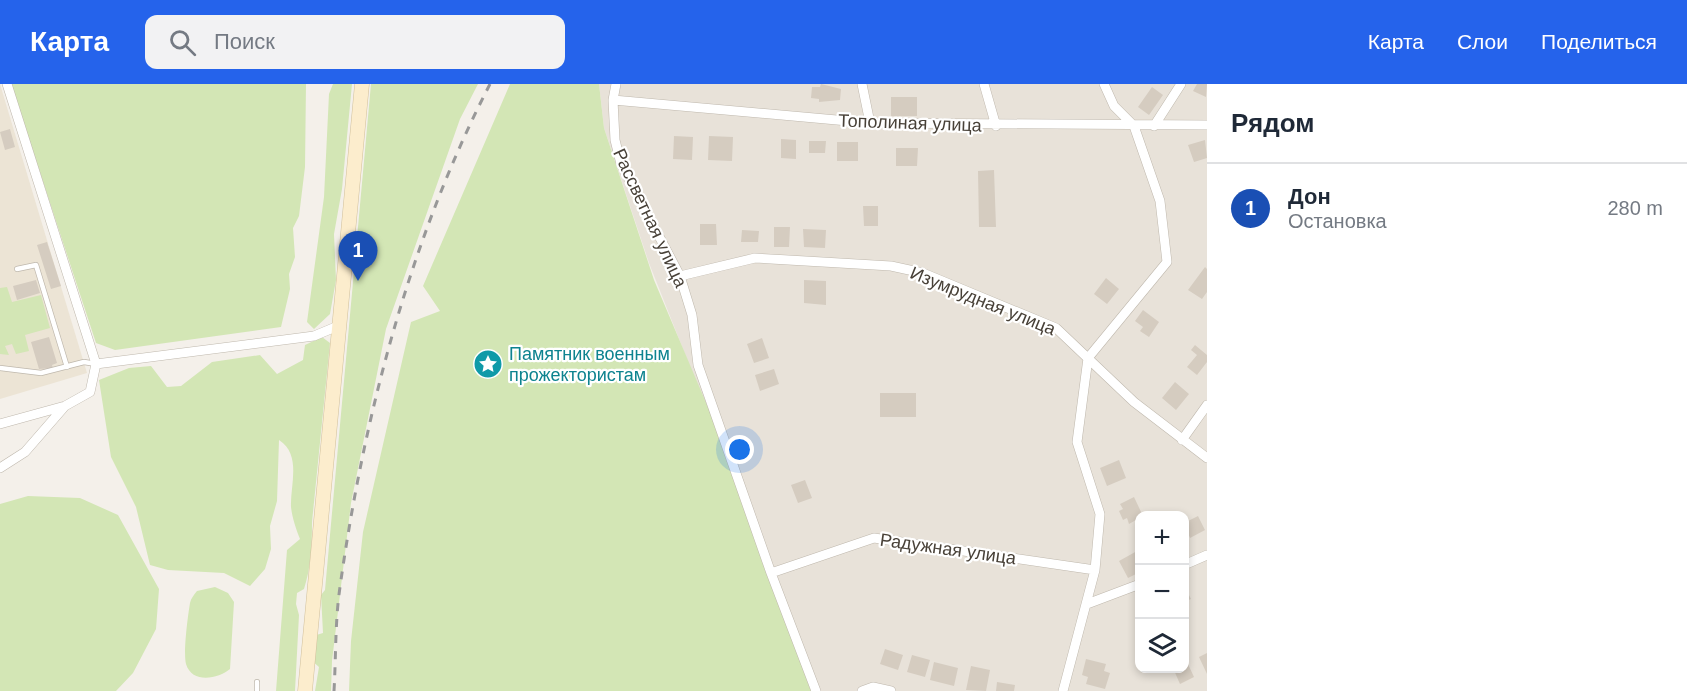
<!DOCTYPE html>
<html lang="ru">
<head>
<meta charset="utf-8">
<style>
  body { margin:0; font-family:Helvetica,sans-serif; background:#f2f2f3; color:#1f2937 }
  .controls { position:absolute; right:18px; bottom:18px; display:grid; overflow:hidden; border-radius:12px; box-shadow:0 3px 9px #0003 }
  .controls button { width:54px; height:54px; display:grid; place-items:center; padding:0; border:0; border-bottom:2px solid #e0e1e3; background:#fff; color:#1f2937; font:30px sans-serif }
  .you { position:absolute; left:740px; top:366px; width:21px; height:21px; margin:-15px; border:4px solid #fff; border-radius:50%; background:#1a73e8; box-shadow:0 0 0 9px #1a73e833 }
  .badge { display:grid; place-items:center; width:39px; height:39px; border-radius:50%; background:#2563eb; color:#fff; font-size:20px; font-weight:700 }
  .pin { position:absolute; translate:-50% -50px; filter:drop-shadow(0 2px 3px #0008) }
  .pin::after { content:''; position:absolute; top:32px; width:21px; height:18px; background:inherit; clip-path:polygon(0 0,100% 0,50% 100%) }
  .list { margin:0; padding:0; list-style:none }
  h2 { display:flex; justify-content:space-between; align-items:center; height:78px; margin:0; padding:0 24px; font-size:26px }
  h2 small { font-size:20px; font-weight:400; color:#747a83 }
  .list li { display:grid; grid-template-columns:39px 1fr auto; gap:18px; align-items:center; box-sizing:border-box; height:90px; padding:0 24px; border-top:2px solid #e0e1e3 }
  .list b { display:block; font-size:22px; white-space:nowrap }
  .list p { margin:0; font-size:20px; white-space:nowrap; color:#747a83 }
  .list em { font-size:20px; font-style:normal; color:#747a83 }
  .icon { flex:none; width:33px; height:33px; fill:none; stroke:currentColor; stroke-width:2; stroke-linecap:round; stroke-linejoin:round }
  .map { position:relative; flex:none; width:1207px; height:607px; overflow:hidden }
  header { display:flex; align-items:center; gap:36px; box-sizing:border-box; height:84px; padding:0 30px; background:#2563eb; color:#fff }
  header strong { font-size:28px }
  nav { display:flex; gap:33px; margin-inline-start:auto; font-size:21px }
  .search { width:420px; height:54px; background:#f2f2f3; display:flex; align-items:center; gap:15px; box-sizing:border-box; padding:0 21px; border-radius:12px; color:#747a83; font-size:22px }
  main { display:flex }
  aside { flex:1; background:#fff }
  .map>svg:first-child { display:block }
  .residential { fill:#e8e2d9; fill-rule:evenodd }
  .education { fill:#ece4d5 }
  .green { fill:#d3e6b5 }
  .building { fill:#d5ccc0 }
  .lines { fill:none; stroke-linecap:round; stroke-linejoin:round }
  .lane-casing { stroke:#bfb8ad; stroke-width:6 }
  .street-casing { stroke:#bfb8ad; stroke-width:10 }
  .secondary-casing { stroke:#d1c09c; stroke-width:15 }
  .lane { stroke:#fff; stroke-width:4.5 }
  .street { stroke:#fff; stroke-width:9 }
  .secondary { stroke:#fcedcd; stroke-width:14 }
  .rail { stroke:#989898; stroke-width:3; stroke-dasharray:8 8; stroke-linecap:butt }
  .labels { text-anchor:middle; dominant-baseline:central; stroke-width:4.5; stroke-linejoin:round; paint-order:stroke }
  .street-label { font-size:18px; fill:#484138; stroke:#fff }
  .culture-label { font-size:18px; fill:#0d838f; stroke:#fff; text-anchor:start }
</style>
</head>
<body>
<header>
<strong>Карта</strong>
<div class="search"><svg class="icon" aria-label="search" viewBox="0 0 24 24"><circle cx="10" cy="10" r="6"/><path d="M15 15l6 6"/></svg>Поиск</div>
<nav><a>Карта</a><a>Слои</a><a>Поделиться</a></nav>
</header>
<main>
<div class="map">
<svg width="1207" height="607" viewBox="0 0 1207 607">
  <rect width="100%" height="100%" fill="#f4f0ea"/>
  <path class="residential" d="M 599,0 L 1207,0 L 1207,607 L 811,607 L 749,432 L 649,179 L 604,44 ZM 1140,432 L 1184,432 L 1184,584 L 1140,584 Z"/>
  <path class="education" d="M 0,0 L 87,289 L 0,315 Z"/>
  <path class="green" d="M 11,0 L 306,0 L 305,83 L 299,132 L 293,144 L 295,173 L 289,190 L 290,205 L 281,243 L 115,266 L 96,259 Z
    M 333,0 L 352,0 L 342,105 L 334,150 L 336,196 L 330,230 L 314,245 L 307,238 L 324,113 L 329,10 Z
    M 371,0 L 478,0 L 460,35 L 386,245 L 351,419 L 332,577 L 331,607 L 315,607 L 319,583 L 311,576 L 313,552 L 323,549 L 321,511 L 325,506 Z
    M 510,0 L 599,0 L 604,44 L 654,196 L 721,354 L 811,607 L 349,607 L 351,557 L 363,448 L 411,238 L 440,227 L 423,202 Z
    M 7,203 L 12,218 L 41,211 L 50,244 L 25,251 L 29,267 L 16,270 L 12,260 L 5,262 L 9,271 L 0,270 L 0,204 Z
    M 322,253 L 330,259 L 312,438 C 312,462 311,483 304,505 L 297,509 L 296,520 L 299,531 L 295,607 L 276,607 L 287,466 L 300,455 C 296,445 292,433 291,423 C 290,401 302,371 279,356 L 277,417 L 270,442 L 271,465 L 265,485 L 250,502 L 224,489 L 168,486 L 150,481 L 136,423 L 111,373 L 99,296 L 129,284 L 151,282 L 167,303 L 181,302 L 212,278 L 260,271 L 277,290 L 303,276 L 305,261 Z
    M 28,412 L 80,414 L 118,431 L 159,505 L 156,545 L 133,589 L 116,607 L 0,607 L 0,420 Z
    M 215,503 L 228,509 L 234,518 L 230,585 C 218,595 192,600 186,580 C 183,569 188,531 190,519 C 191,514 194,511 197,507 Z"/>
  <path class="building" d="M 821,0 L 841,5 L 840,16 L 819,18 L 819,15 L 811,14 L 812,3 L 820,3 Z
    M 1197,0 L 1207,0 L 1206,13 L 1193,7 Z
    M 1152,3 L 1163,11 L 1149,31 L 1138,23 Z
    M 891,13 L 917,13 L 917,32 L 891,32 Z
    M 10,45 L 15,63 L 5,66 L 0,48 Z
    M 674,52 L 693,53 L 692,76 L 673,75 Z
    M 709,52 L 733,53 L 732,77 L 708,76 Z
    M 781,55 L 796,56 L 796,75 L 781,74 Z
    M 1205,56 L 1207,74 L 1194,78 L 1188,61 Z
    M 809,57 L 826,57 L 825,69 L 809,69 Z
    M 837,58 L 858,58 L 858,77 L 837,77 Z
    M 896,64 L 918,64 L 917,82 L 896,82 Z
    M 994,86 L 996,143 L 979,143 L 978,87 Z
    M 863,122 L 878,122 L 878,142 L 864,142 Z
    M 700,140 L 716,140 L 717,161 L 700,161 Z
    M 774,143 L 790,143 L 789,163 L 774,163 Z
    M 803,145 L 826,146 L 825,164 L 804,163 Z
    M 742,146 L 759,147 L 758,158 L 741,158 Z
    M 47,158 L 61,202 L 51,205 L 37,161 Z
    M 1205,183 L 1207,185 L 1207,208 L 1202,215 L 1188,206 Z
    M 1106,194 L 1119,205 L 1107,220 L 1094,210 Z
    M 36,196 L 40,209 L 17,216 L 13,202 Z
    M 804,196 L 826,197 L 826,221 L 804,219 Z
    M 1143,226 L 1159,238 L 1149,253 L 1140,247 L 1143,243 L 1135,237 Z
    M 49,253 L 57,279 L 52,281 L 53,284 L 39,285 L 31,258 Z
    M 762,254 L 769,274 L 754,279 L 747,260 Z
    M 1195,261 L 1207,271 L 1207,278 L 1197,291 L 1187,283 L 1197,271 L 1191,266 Z
    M 774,285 L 779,300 L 760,307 L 755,291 Z
    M 1175,298 L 1189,310 L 1176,326 L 1162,314 Z
    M 880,309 L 916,309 L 916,333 L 880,333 Z
    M 1119,376 L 1126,394 L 1107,402 L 1100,384 Z
    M 805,396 L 812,414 L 798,419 L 791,401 Z
    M 1134,413 L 1143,432 L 1129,440 L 1127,434 L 1123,436 L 1119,427 L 1123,425 L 1120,420 Z
    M 1198,432 L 1205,446 L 1190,454 L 1184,439 Z
    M 1137,467 L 1140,488 L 1128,494 L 1119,477 Z
    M 1184,501 L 1191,515 L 1184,518 Z
    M 885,565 L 903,571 L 898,586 L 880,580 Z
    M 1207,569 L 1207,590 L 1199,573 Z
    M 912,571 L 930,576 L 925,593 L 907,588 Z
    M 1086,575 L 1106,580 L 1104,587 L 1110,589 L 1105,605 L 1086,600 L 1088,593 L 1082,591 Z
    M 934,578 L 958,584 L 954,602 L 930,596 Z
    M 1187,578 L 1194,593 L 1180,600 L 1173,584 L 1184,584 L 1184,579 Z
    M 971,582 L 990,586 L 986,607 L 966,606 Z
    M 997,598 L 1015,601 L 1014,607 L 996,607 Z"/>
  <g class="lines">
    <g class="lane-casing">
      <path id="lane" d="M 17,185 L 36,181 L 67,283
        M 0,284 L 41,289 L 84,278 L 96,280
        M 257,607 L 257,598"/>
    </g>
    <g class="street-casing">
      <path id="street" d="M 616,0 L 613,16 L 615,56 L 621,80 L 680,192 L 692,231 L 698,281 L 771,489 L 816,607
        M 862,0 L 870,39
        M 984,0 L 996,42
        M 613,16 L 870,39 L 1207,41
        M 1154,42 L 1181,0
        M 680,192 L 755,174 L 891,182 L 923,189 L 1056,244 L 1134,318 L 1207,374
        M 96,280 L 314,252 L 338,242
        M 0,340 L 65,322 L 90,308 L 96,280 L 7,0
        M 1182,356 L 1207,321
        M 0,384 L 25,368 L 65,322
        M 1184,481 L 1207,471
        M 771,489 L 874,454 L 1095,486
        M 1087,520 L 1140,500
        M 862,607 L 873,603 L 891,607
        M 1063,607 L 1095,486 L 1100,430 L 1077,358 L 1088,274 L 1167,178 L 1160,117 L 1134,42 L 1114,22 L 1104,0"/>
    </g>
    <g class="secondary-casing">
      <path id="secondary" d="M 305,607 L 362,0"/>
    </g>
    <use href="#lane" class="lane"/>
    <use href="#street" class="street"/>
    <use href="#secondary" class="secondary"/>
    <path class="rail" d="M 334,607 C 336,573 335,537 340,503 C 364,331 410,155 490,0"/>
  </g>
  <defs>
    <g id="sight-disc" transform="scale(1.5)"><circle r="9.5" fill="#0f9aa8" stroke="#fff"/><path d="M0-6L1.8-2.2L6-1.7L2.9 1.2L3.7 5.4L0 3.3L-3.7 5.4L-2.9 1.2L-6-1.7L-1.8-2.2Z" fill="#fff"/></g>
  </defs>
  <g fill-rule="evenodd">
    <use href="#sight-disc" x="488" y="280"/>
  </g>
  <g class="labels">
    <g class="street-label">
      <text transform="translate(910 39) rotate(2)">Тополиная улица</text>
      <text transform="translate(650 134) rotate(65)">Рассветная улица</text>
      <text transform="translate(983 217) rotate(22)">Изумрудная улица</text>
      <text transform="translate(948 465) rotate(8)">Радужная улица</text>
    </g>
    <g class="culture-label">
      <text x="509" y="270">Памятник военным<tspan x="509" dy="21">прожектористам</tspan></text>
    </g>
  </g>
</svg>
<div class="controls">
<button>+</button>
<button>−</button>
<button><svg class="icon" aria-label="layers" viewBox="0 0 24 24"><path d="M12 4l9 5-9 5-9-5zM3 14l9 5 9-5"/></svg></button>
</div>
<div class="you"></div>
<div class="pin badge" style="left:358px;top:197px;background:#1a4fb4">1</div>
</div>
<aside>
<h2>Рядом<small></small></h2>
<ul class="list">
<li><span class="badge" style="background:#1a4fb4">1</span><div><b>Дон</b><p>Остановка</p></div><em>280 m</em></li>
</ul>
</aside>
</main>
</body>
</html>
